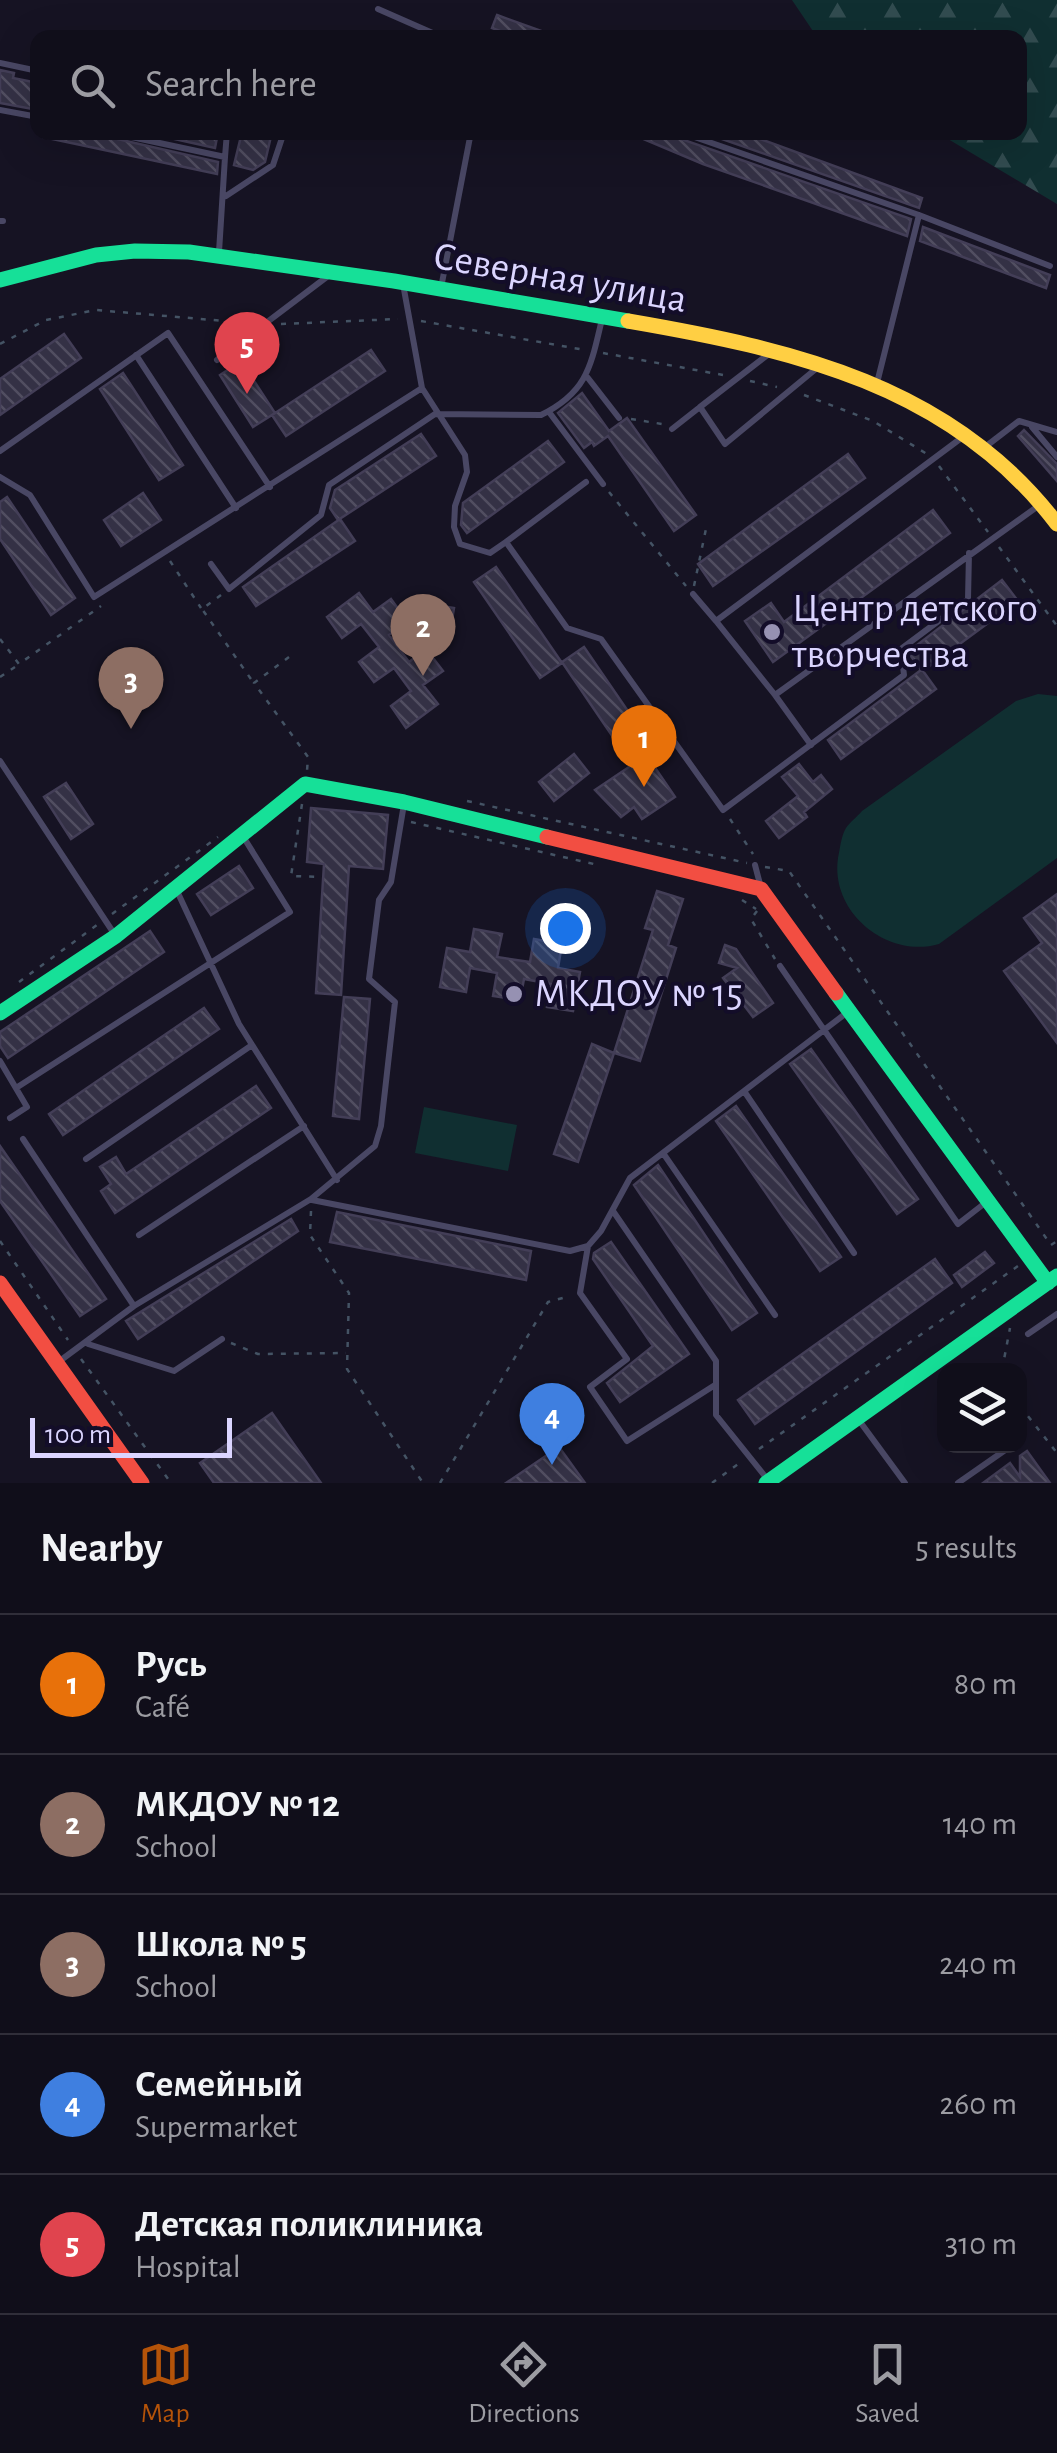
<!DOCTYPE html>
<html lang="en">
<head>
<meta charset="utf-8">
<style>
  body { margin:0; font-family:"Alegreya Sans",sans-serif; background:#191723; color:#f1f3f6 }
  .controls { position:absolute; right:30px; bottom:30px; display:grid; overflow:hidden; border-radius:20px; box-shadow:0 10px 40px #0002 }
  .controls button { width:90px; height:90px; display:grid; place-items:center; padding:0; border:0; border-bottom:2px solid #302e39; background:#100e1a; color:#f1f3f6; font:50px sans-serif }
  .scale { position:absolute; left:30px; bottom:25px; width:202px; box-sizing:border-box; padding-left:10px; border:5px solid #dbd5ff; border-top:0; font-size:28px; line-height:35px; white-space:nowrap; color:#dbd5ff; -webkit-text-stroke:8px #130d29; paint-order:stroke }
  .you { position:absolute; left:565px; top:928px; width:35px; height:35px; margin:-25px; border:8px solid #fff; border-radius:50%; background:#1a73e8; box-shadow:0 0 0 15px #1a73e833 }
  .badge { display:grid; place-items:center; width:65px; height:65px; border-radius:50%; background:#b45309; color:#fff; font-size:32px; font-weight:700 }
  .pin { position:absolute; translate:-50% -82px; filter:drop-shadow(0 2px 5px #0008) }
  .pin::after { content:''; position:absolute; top:52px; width:35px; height:30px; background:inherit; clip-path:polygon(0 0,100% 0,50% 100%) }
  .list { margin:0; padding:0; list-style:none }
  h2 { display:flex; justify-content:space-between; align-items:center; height:130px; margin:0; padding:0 40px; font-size:42px }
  h2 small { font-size:32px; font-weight:400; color:#9c9ca2 }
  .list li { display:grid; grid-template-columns:65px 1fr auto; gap:30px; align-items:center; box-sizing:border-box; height:140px; padding:0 40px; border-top:2px solid #302e39 }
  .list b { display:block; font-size:38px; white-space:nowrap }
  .list p { margin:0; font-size:32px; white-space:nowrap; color:#9c9ca2 }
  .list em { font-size:32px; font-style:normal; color:#9c9ca2 }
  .icon { flex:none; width:55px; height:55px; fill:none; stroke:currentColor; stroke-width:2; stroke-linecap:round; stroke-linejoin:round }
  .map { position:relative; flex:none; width:1057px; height:1483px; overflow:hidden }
  .search { position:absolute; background:#100e1a; box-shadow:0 10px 40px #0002; left:30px; right:30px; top:30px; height:110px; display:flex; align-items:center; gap:25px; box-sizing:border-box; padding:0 35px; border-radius:20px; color:#9c9ca2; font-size:38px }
  .sheet { height:830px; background:#100e1a }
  nav { display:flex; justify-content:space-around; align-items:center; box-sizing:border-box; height:140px; border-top:2px solid #302e39; background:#100e1a; font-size:28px; color:#9c9ca2 }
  nav a { display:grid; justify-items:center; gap:5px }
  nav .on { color:#b45309 }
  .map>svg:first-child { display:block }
  .grass { fill:#102f31 }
  .forest { fill:url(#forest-firs) }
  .building { fill:url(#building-back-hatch); stroke:#433e57; stroke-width:2.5 }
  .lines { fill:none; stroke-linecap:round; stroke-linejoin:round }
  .path { stroke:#445364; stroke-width:2.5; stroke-dasharray:5 8; stroke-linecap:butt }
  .lane { stroke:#494764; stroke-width:6 }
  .fast { stroke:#16e098; stroke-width:15 }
  .slow { stroke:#ffcf43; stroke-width:15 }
  .jam { stroke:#f24e42; stroke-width:15 }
  .poi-dot { fill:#9691b2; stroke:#130d29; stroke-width:4 }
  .labels { text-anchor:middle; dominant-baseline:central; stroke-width:8; stroke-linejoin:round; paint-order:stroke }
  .street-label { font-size:40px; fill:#dbd5ff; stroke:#130d29 }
  .poi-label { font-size:40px; fill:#dbd5ff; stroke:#130d29; text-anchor:start }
</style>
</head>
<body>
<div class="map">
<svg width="1057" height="1483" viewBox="0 0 1057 1483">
  <defs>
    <pattern id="forest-firs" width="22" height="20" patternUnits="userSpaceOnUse" patternTransform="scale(2.5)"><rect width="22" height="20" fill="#102f31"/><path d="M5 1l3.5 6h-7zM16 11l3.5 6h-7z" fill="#324c50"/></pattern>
    <pattern id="building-back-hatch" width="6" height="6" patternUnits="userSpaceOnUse" patternTransform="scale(2.5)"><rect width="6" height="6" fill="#343145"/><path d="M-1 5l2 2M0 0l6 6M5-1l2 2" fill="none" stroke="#514e61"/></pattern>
  </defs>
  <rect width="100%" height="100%" fill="#161323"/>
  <path class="grass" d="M 1038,694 L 1057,696 L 1057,858 L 939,944 C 887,959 830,912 838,858 C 840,849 841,836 846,828 C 850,822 857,817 862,811 L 1016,701 Z
    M 424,1107 L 517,1125 L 508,1171 L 415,1153 Z"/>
  <path class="forest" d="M 792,0 L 1057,0 L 1057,204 L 938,133 L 1020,132 L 1020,38 L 817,37 Z"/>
  <path class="building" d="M 497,15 L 555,36 L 555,38 L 518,38 L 492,28 Z
    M 0,70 L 14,73 L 13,78 L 38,83 L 38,110 L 0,103 Z
    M 44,132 L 87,132 L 218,162 L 217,174 L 43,137 Z
    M 143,132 L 218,132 L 215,148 Z
    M 242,132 L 272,132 L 265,162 L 253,170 L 234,165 Z
    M 627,132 L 673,132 L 678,138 L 911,219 L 907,236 L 703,164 Z
    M 702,132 L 741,132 L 922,198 L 919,208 Z
    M 923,227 L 1050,275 L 1046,288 L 920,241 Z
    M 64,334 L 81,358 L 0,415 L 0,379 Z
    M 371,350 L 385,371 L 286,436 L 272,415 Z
    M 241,361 L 275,413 L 253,427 L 220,375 Z
    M 123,373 L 183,465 L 159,480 L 100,389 Z
    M 582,393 L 609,431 L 627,418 L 696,515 L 674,531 L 608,436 L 594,446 L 592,442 L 584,448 L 558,413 Z
    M 1024,430 L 1057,464 L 1057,481 L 1018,436 Z
    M 421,434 L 436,456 L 338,520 L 330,508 L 335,490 Z
    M 548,441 L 564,462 L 467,533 L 461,525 L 463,503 Z
    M 848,454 L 865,478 L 713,586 L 698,564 Z
    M 143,493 L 161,520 L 121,546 L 104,520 Z
    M 7,497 L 75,598 L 51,615 L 0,539 L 0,502 Z
    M 933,510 L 950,533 L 773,662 L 745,621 L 771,603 L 784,622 Z
    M 340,519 L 355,541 L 256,606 L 243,587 Z
    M 496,567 L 562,663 L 540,678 L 474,582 Z
    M 1002,580 L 1018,601 L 923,671 L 936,689 L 841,759 L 828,740 L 921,670 L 908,652 Z
    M 359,593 L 373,612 L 391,599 L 407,621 L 389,635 L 409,662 L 426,649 L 443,671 L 423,685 L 438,704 L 406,728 L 391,706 L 411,691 L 394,668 L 374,682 L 359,662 L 379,647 L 361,624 L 342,638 L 327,617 Z
    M 424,603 L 454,608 L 449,638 L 419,633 Z
    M 584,647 L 651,745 L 643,750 L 675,797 L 642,819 L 634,807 L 621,817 L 595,790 L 632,765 L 562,662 Z
    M 574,754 L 589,773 L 554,801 L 539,782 Z
    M 799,764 L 813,782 L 821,775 L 832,789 L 804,812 L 807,817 L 779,838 L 766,821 L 798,796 L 782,777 Z
    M 66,783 L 93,824 L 71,839 L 44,797 Z
    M 311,808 L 388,815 L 383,869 L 349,866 L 341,995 L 316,993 L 324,864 L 307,862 Z
    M 239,866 L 253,888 L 211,915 L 197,894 Z
    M 657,891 L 683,899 L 668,945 L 676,948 L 640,1061 L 614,1053 L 653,930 L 645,928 Z
    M 1057,894 L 1057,1043 L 1004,971 L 1042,943 L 1024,918 Z
    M 474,929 L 502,934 L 497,957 L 530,962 L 534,939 L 562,944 L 558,968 L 580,972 L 573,1011 L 547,1007 L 551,984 L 524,979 L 520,1000 L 493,996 L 497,973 L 470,968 L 466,992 L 440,987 L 447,948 L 470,952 Z
    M 150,931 L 164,952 L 8,1058 L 0,1046 L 0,1032 Z
    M 725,945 L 736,949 L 773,1003 L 753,1017 L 723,978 L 737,968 L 719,963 Z
    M 344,997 L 370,999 L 359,1119 L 333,1116 Z
    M 204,1008 L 219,1029 L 63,1135 L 49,1114 Z
    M 592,1044 L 614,1053 L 578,1162 L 554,1154 Z
    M 811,1049 L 918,1199 L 897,1214 L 790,1064 Z
    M 256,1086 L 271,1108 L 115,1213 L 101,1191 L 111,1184 L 100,1167 L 116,1157 L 126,1174 Z
    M 736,1106 L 841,1257 L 820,1271 L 716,1121 Z
    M 0,1146 L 106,1299 L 80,1316 L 0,1201 Z
    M 658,1165 L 757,1313 L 732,1330 L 634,1185 Z
    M 337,1212 L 531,1251 L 526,1280 L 330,1242 Z
    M 291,1219 L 298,1231 L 138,1339 L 126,1321 Z
    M 611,1242 L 689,1354 L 620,1402 L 607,1383 L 653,1346 L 593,1259 L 594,1253 Z
    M 985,1252 L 994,1263 L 962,1287 L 954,1275 Z
    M 935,1259 L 952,1283 L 755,1424 L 738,1400 Z
    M 272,1413 L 321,1483 L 214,1483 L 200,1463 Z
    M 559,1447 L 585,1483 L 506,1483 Z
    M 1027,1451 L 1050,1483 L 983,1483 L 1010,1463 L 1020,1477 L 1020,1456 Z"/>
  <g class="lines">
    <path class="path" d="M 421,321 L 585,350
      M 281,324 L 398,319
      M 0,344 L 46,320 L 96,310 L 248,323
      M 603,353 L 723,375
      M 750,381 L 777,387
      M 804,395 L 873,421 L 927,454
      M 631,419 L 662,424
      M 939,466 L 988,532
      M 609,492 L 686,586
      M 999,547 L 1057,626
      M 170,561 L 201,608
      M 694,586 L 707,524
      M 221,595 L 202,609 L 253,682
      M 0,639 L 19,664 L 101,606
      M 289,657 L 254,683 L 308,757 L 307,771
      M 0,677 L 18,665
      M 467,801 L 747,863
      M 302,804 L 291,876 L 322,877
      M 730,819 L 753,854
      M 411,822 L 598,865
      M 765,867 L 789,871 L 1051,1245 L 1057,1241
      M 742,900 L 756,909
      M 757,911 L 751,919 L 775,959
      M 112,914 L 218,837
      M 19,982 L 97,925
      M 311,1211 L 310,1235 L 349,1293 L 347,1369 L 423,1483
      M 0,1241 L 68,1340
      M 231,1343 L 258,1354 L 346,1353
      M 81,1359 L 171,1483
      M 1002,1370 L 1010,1328
      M 1020,1406 L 1057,1453
      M 759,1449 L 1018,1266
      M 440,1483 L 548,1302 L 570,1296
      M 712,1483 L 741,1462"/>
    <path class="lane" d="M 378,9 L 444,38
      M 488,38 L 489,35 L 496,38
      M 0,63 L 38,71
      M 0,110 L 38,117
      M 108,132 L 225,157 L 219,252
      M 680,132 L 919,215 L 1050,266
      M 225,157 L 227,132
      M 226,196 L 273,165 L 284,132
      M 0,221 L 3,221
      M 403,284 L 422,388
      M 441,288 L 471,132
      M 136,355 L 236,508
      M 217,360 L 328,276
      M 588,378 L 619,418
      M 877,383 L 919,215
      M 700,407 L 770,353
      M 549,412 L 603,484
      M 1032,427 L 1057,457
      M 672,429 L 700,407 L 725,444 L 817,368
      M 964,436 L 716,621 L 775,695 L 1041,504
      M 985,447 L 1019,421 L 1057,432
      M 0,451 L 168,333 L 270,487
      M 0,477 L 30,495 L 94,597 L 422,388 L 465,455 L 467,472 L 455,506 L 454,527 L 460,544 L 490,553 L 506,542
      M 586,482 L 506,542 L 567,628 L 601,639 L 723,810 L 904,675 L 901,649 L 968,599 L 969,553
      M 211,564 L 229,589 L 321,515 L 329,485 L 435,414 L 541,415 C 588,392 591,365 602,319
      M 693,594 L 716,621
      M 775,695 L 811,745
      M 0,761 L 115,935
      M 755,865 L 761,888
      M 177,891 L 239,1024 L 337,1180
      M 780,966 L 958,1224 L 985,1203
      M 0,1061 L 27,1107 L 10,1118
      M 16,1088 L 290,912 L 244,838
      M 744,1091 L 854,1253
      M 23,1139 L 134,1306
      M 663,1153 L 775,1315
      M 86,1159 L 252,1045
      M 312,1200 L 570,1251 L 588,1246 L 601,1231 L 630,1178 L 849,1011
      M 613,1211 L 716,1361 L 716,1415 L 768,1480
      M 139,1235 L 304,1126
      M 588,1246 L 580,1293 L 627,1359 L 590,1387 L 627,1441 L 715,1385
      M 1028,1334 L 1057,1314
      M 88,1344 L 174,1371 L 222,1339
      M 57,1363 L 134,1306 L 311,1199 L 375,1146 L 381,1126 L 395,1002 L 369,979 L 379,900 L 391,882 L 404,804
      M 858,1419 L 905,1483
      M 1020,1440 L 1022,1438
      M 958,1483 L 1011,1446"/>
    <path class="fast" d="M 0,280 L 96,255 L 135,251 L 189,252 L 394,281 L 628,321
      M 836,993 L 1048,1283
      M 0,1013 L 116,936 L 305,784 L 404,802 L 547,837
      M 766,1483 L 1057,1276"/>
    <path class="slow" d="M 628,321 C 791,349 952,385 1057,524"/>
    <path class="jam" d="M 547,837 L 761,889 L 836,993
      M 0,1283 L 142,1483"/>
  </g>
  <g class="poi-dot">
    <circle cx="772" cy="632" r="10"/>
    <circle cx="514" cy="994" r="10"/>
  </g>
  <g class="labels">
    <g class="street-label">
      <text transform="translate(560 278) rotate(10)">Северная улица</text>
    </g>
    <g class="poi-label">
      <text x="792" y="609">Центр детского<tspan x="792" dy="46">творчества</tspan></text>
      <text x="534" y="994">МКДОУ № 15</text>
    </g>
  </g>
</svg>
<div class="controls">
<button><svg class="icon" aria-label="layers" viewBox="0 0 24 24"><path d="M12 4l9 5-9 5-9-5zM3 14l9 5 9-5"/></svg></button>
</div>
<div class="scale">100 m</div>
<div class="you"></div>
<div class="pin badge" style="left:644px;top:787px;background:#e8710a">1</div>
<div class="pin badge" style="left:423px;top:676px;background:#8d6e63">2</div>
<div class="pin badge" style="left:131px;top:729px;background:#8d6e63">3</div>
<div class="pin badge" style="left:552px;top:1465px;background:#3f7fe0">4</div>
<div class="pin badge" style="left:247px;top:394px;background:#e0444e">5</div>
<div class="search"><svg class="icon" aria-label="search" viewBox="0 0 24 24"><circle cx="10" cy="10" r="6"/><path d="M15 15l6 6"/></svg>Search here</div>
</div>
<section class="sheet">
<h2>Nearby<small>5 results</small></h2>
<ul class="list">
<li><span class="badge" style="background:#e8710a">1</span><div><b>Русь</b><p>Café</p></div><em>80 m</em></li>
<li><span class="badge" style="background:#8d6e63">2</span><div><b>МКДОУ № 12</b><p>School</p></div><em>140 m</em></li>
<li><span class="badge" style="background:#8d6e63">3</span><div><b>Школа № 5</b><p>School</p></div><em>240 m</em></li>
<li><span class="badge" style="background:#3f7fe0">4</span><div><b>Семейный</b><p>Supermarket</p></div><em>260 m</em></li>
<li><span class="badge" style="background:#e0444e">5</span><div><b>Детская поликлиника</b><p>Hospital</p></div><em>310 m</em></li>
</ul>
</section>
<nav>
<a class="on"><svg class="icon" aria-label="map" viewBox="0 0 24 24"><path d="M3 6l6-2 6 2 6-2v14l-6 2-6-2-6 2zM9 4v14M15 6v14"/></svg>Map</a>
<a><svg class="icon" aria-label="directions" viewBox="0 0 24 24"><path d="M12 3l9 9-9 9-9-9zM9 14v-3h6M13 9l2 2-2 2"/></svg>Directions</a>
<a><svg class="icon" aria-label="saved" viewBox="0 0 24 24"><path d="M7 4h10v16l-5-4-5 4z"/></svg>Saved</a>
</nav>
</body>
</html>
